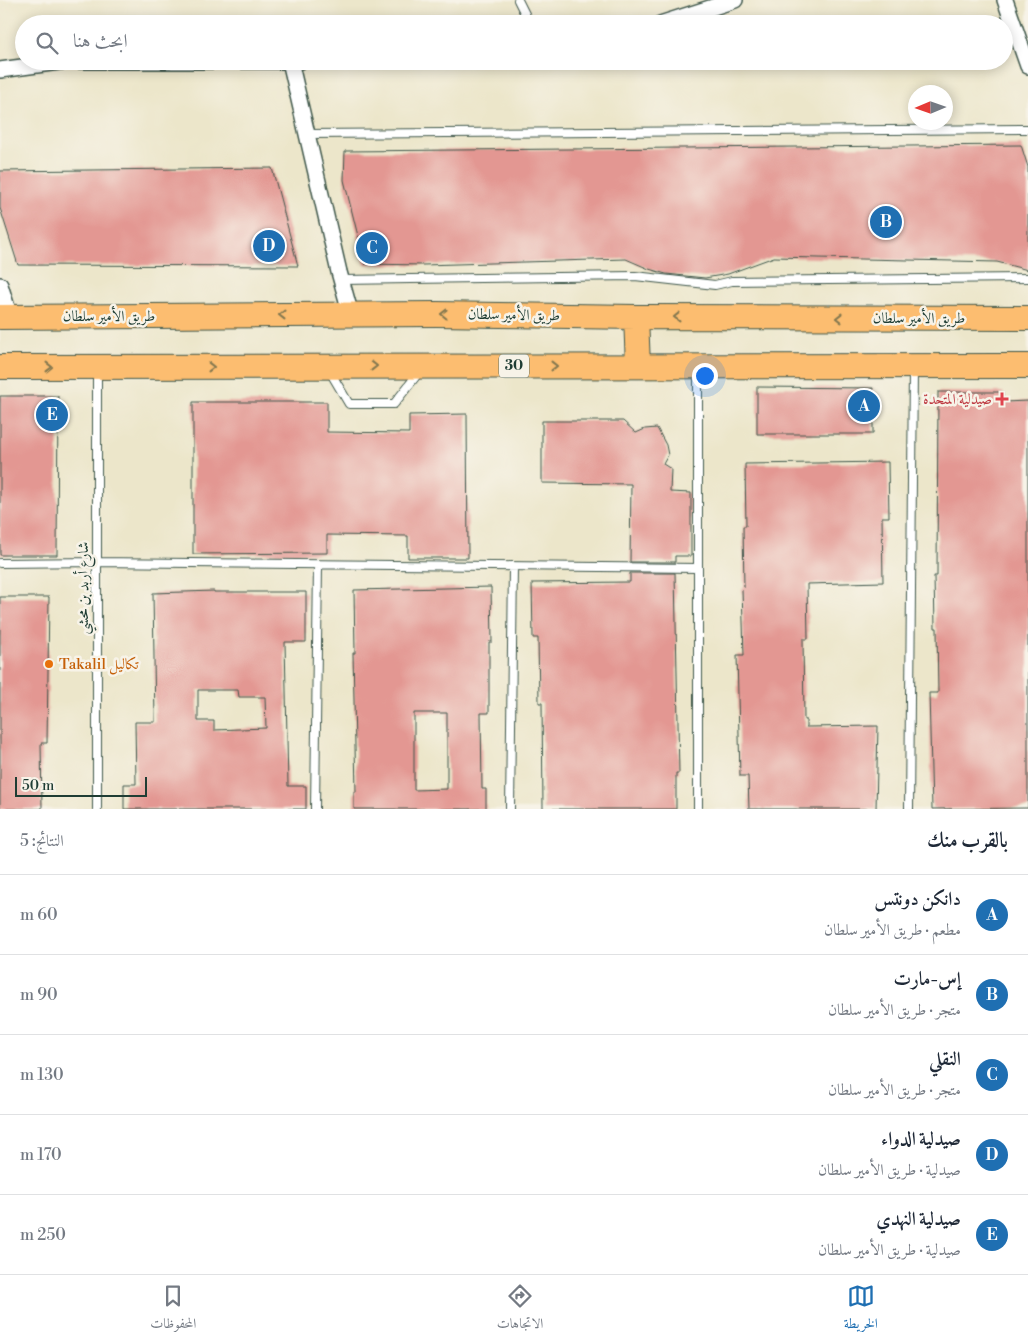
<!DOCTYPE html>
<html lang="ar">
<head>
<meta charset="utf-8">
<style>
  body { margin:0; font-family:"Libre Bodoni",Amiri,serif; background:#f2f2f3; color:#1f2937; direction:rtl }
  .compass { position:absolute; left:908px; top:85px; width:45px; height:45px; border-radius:50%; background:#fff; box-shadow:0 2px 12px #0003; rotate:268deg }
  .scale { position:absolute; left:15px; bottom:12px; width:132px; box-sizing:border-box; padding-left:5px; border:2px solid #1f3d34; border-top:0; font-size:14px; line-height:18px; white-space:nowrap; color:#1f3d34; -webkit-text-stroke:4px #f7f3e8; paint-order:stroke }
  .you { position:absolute; left:704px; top:375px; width:18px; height:18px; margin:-12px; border:4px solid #fff; border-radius:50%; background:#1a73e8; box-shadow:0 0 0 8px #1a73e833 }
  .badge { display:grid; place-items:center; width:32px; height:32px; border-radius:50%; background:#1f6fb2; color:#fff; font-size:16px; font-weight:700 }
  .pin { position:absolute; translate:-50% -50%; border:2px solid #fff; box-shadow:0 1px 5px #0006 }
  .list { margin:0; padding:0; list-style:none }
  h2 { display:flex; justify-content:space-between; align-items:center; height:65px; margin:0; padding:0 20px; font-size:21px }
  h2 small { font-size:16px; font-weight:400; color:#747a83 }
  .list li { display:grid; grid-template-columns:32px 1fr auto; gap:15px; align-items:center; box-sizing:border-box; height:80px; padding:0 20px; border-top:1px solid #e0e1e3 }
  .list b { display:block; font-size:19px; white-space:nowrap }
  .list p { margin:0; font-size:16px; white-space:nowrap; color:#747a83 }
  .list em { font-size:16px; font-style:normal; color:#747a83 }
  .icon { flex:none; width:28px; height:28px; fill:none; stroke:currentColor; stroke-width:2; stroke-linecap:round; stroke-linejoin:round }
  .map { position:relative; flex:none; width:1028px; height:809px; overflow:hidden; direction:ltr }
  .search { position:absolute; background:#fff; box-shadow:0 2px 12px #0003; left:15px; right:15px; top:15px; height:55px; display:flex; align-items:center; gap:12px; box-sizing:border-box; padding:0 18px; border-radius:28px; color:#747a83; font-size:19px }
  .sheet { height:465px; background:#fff }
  nav { display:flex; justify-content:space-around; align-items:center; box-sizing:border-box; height:70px; border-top:1px solid #e0e1e3; background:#fff; font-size:14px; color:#747a83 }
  nav a { display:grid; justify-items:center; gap:2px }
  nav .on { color:#1f6fb2 }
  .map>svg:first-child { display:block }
  .building { fill:#e39792; fill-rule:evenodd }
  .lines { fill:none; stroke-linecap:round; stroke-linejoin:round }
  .service-casing { stroke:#3e564a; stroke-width:10 }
  .minor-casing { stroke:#3e564a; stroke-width:18 }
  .primary-casing { stroke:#3e564a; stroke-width:26 }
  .service { stroke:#fff; stroke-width:8 }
  .minor { stroke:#fff; stroke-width:15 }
  .primary { stroke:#fcbd6f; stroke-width:24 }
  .oneway { stroke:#82774f }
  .health-dot { fill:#e0444e; stroke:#f7f3e8; stroke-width:2 }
  .food-dot { fill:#e8710a; stroke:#f7f3e8; stroke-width:2 }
  .labels { text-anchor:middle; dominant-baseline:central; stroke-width:5; stroke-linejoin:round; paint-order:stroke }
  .shield { fill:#f7f3e8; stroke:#60746a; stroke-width:1 }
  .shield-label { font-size:14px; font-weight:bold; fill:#1f3d34 }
  .street-label { font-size:15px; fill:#1f3d34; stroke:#f7f3e8 }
  .health-label { font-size:15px; fill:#be3a42; stroke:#f7f3e8; text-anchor:end }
  .food-label { font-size:15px; fill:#c56008; stroke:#f7f3e8; text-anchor:start }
</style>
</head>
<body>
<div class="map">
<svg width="1028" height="809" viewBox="0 0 1028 809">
  <rect width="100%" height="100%" fill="#f7f3e8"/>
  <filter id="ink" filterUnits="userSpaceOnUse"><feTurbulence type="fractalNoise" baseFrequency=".02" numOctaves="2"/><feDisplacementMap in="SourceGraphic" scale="10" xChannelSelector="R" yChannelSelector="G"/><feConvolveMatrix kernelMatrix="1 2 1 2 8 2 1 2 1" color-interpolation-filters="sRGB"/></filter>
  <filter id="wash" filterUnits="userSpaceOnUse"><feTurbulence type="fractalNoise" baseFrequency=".0096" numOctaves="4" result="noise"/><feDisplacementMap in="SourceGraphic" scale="20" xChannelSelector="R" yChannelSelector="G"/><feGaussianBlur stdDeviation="1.12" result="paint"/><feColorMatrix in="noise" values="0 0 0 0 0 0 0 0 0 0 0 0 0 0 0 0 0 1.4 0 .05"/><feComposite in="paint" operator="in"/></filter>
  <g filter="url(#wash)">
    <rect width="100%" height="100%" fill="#ece6ca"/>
    <g id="blocks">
      <path class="building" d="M 1021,145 L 1028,167 L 1028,270 L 997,262 L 774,257 L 728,274 L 705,278 L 666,274 L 649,269 L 626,259 L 423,265 L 365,264 L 344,180 L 345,151 Z
        M 272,168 L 298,266 L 18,265 L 0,208 L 0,171 Z
        M 757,387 L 873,388 L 873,434 L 757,434 Z
        M 938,392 L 1003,392 L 1004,402 L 1028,401 L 1028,808 L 932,809 L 929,693 L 938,693 L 937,628 L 935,628 L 934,576 L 937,576 Z
        M 0,396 L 58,396 L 57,555 L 0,555 Z
        M 193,402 L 327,402 L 327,432 L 409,433 L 409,415 L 467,414 L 468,558 L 408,558 L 408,536 L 327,535 L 327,553 L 193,554 Z
        M 542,421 L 623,421 L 636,433 L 645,429 L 657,428 L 666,445 L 668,455 L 663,464 L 671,469 L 670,492 L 691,493 L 691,556 L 675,556 L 675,562 L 630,562 L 631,484 L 542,483 Z
        M 888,462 L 889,517 L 882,517 L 883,582 L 807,584 L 808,639 L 803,639 L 804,720 L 806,720 L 806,727 L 878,726 L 876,809 L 749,809 L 748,776 L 740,776 L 737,655 L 744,655 L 742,589 L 744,588 L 743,526 L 746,526 L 745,464 Z
        M 630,573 L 675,573 L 679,773 L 676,773 L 676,809 L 543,809 L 542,703 L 539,703 L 538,638 L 533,638 L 532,583 L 630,582 Z
        M 491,587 L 492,642 L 489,642 L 489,713 L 481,713 L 482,789 L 486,789 L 486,809 L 354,809 L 354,792 L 356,792 L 353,653 L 355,653 L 354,590 ZM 414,713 L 447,713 L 447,789 L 414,790 Z
        M 214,591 L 214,592 L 306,592 L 306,642 L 285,642 L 288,786 L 306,786 L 306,809 L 124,809 L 124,784 L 136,784 L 135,722 L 155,722 L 153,593 ZM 198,690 L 238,690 L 239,697 L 265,697 L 266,728 L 214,730 L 214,721 L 198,721 Z
        M 0,597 L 49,597 L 47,743 L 41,743 L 42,809 L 0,809 Z"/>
    </g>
  </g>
  <g filter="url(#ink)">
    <use href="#blocks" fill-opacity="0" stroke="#3e564a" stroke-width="1"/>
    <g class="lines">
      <g class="service-casing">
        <path id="service" d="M 518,0 L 530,24
          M 307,134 L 1028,129
          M 341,280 L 635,276 L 715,285 L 732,281 L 1028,278
          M 698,369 L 698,809
          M 329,370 L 349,404 L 394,404 L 420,371
          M 0,563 L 97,562 L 698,568
          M 97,809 L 97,369
          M 315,809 L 318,564
          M 510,809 L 513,566
          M 909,809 L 913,369"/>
      </g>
      <g class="minor-casing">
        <path id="minor" d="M 1005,0 L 1028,66
          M 660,24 L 735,0
          M 290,61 L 339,272 L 351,315
          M 0,70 L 66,61 L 300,61
          M 0,285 L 10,317"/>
      </g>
      <g class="primary-casing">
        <path id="primary" d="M 0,317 L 436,314 L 636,317 L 1028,318
          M 636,317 L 638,366
          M 0,367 L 1028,366"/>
      </g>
      <use href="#service" class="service"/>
      <use href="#minor" class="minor"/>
      <use href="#primary" class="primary"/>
    </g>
    <defs><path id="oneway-chevron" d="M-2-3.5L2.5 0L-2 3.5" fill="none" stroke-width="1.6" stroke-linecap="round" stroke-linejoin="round" transform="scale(1.25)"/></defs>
    <g class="oneway">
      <use href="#oneway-chevron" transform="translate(444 314) rotate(-179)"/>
      <use href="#oneway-chevron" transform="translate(282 315) rotate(180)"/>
      <use href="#oneway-chevron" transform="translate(677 317) rotate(-180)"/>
      <use href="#oneway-chevron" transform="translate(839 318) rotate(-180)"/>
      <use href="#oneway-chevron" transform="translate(374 366)"/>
      <use href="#oneway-chevron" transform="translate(554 366)"/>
      <use href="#oneway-chevron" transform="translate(49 367)"/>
      <use href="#oneway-chevron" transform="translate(211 367)"/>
    </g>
  </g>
  <path class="health-dot" d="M999.5 391.5h5v5h5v5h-5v5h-5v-5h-5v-5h5z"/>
  <circle class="food-dot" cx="49" cy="664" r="5"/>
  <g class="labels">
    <rect class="shield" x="499" y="354.5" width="30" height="23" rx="4"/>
    <g class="shield-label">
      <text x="514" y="366">30</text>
    </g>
    <g class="street-label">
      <text transform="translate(514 315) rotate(1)">طريق الأمير سلطان</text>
      <text x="109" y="316">طريق الأمير سلطان</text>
      <text x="919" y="318">طريق الأمير سلطان</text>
      <text transform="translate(83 588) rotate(-90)">شارع أربد بن محشي</text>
    </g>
    <g class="health-label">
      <text x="992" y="399">صيدلية المتحدة</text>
    </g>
    <g class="food-label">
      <text x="59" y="664">Takalil تكاليل</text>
    </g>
  </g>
</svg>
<svg class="compass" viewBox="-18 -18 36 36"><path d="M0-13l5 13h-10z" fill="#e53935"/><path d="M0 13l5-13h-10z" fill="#747a83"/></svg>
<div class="scale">50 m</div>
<div class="you"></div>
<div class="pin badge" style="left:864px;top:406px">A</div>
<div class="pin badge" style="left:886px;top:222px">B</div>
<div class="pin badge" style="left:372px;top:248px">C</div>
<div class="pin badge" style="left:269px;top:246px">D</div>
<div class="pin badge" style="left:52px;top:415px">E</div>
<div class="search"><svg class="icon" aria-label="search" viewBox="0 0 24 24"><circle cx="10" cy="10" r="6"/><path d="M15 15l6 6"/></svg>ابحث هنا</div>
</div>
<section class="sheet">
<h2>بالقرب منك<small>النتائج: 5</small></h2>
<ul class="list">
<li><span class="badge">A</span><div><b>دانكن دونتس</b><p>مطعم · طريق الأمير سلطان</p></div><em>60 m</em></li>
<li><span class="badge">B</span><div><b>إس-مارت</b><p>متجر · طريق الأمير سلطان</p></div><em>90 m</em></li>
<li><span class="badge">C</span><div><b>النقلي</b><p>متجر · طريق الأمير سلطان</p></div><em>130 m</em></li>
<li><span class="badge">D</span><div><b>صيدلية الدواء</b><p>صيدلية · طريق الأمير سلطان</p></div><em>170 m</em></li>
<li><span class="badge">E</span><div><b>صيدلية النهدي</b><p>صيدلية · طريق الأمير سلطان</p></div><em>250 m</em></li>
</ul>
</section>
<nav>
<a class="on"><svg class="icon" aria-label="map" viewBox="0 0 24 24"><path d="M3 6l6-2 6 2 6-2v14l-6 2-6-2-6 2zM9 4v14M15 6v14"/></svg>الخريطة</a>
<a><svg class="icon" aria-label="directions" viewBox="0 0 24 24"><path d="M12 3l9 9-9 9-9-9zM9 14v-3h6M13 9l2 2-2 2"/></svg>الاتجاهات</a>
<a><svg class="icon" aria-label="saved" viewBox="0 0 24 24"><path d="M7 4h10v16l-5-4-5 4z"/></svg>المحفوظات</a>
</nav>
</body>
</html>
